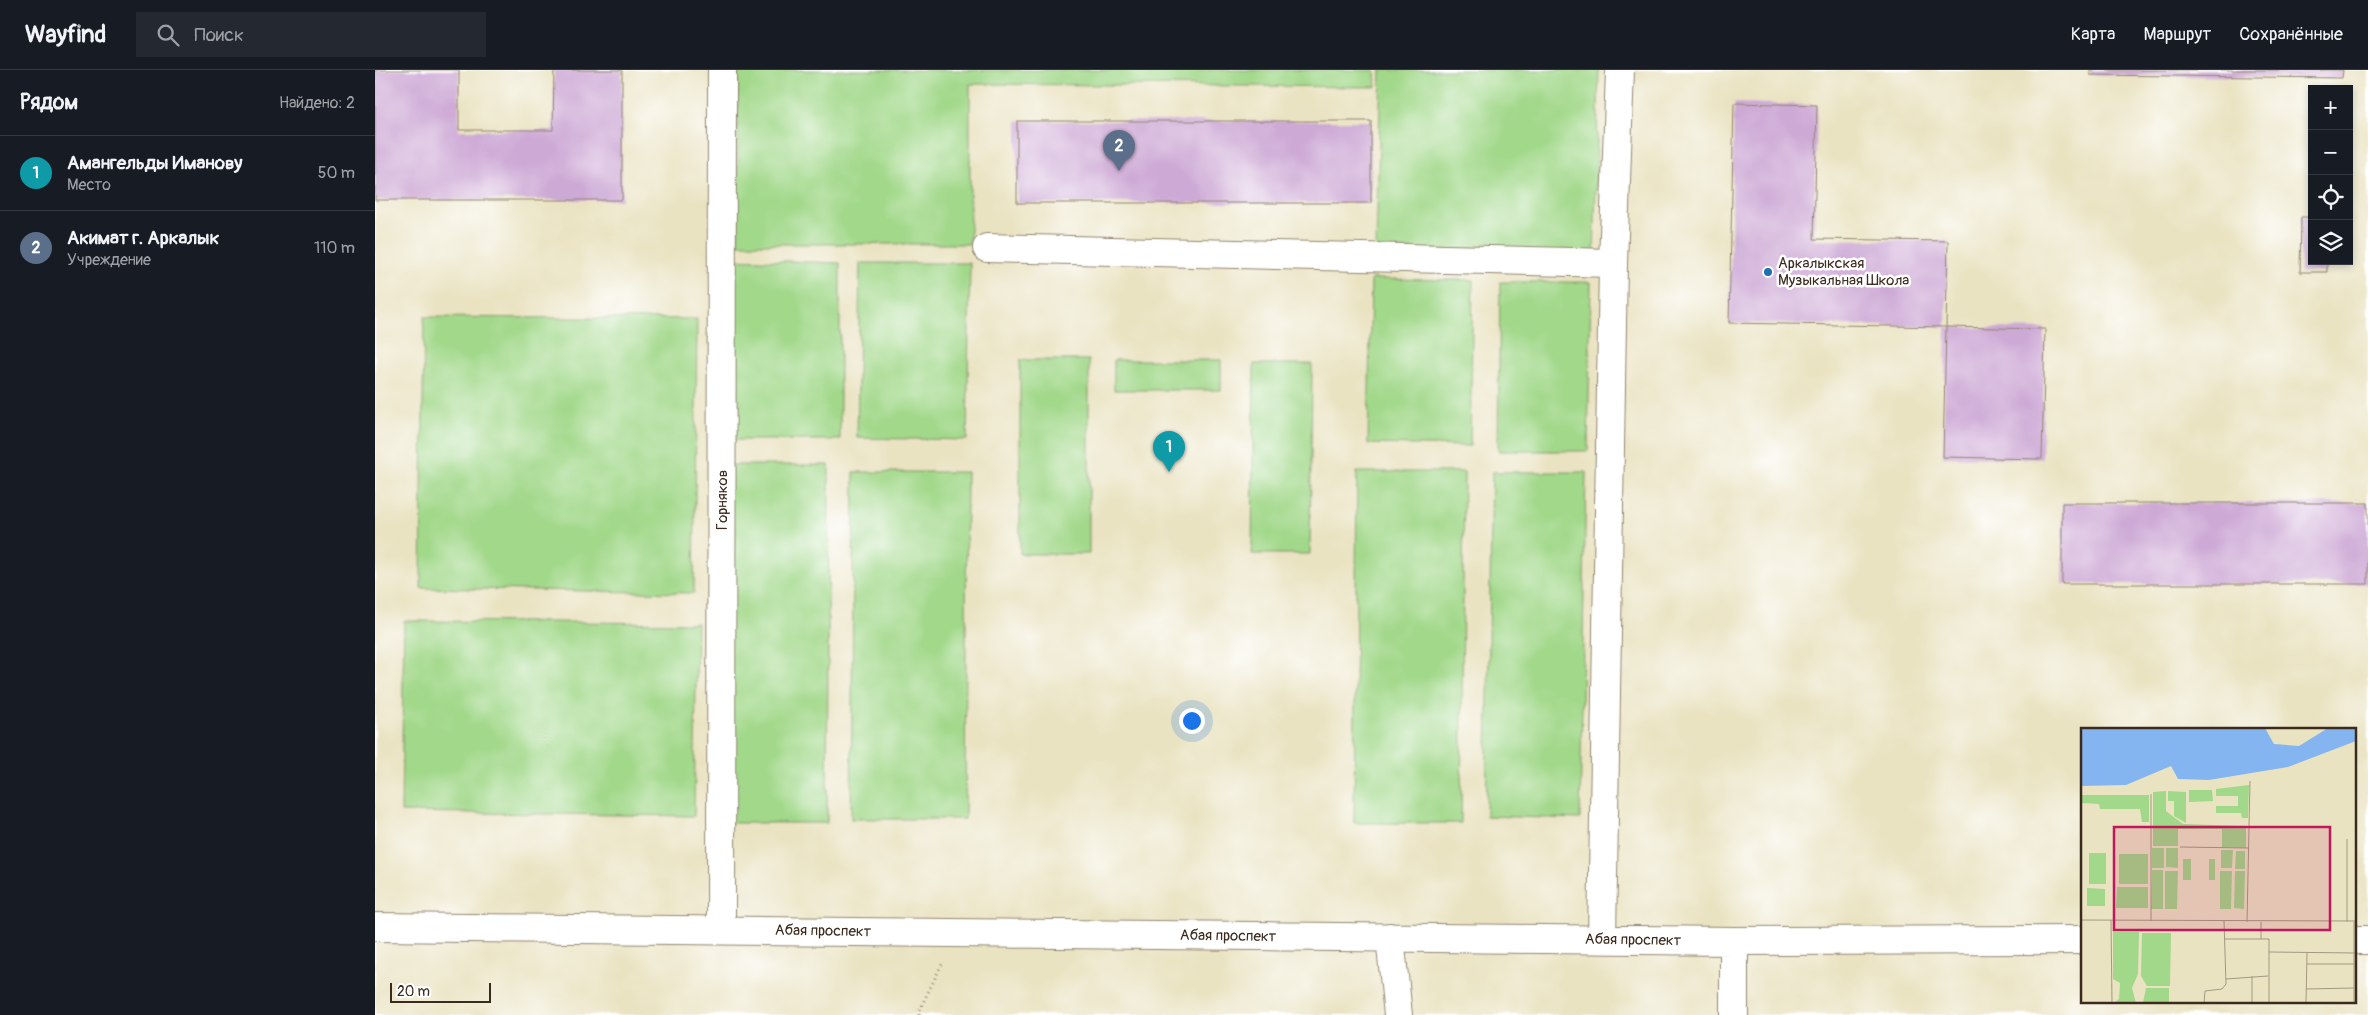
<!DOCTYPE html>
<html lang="ru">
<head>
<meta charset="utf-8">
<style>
  body { margin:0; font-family:Pangolin,sans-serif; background:#242831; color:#f1f3f6 }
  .controls { position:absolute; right:15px; top:15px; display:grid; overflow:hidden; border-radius:0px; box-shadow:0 2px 8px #0003 }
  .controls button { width:45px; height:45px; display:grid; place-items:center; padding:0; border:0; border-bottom:1px solid #363941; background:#171b24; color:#f1f3f6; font:25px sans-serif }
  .scale { position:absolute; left:15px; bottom:12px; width:101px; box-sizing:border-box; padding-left:5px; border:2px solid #3b2a1e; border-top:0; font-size:14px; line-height:18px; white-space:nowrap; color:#3b2a1e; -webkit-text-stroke:4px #fff; paint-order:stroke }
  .you { position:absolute; left:816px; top:650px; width:18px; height:18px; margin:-12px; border:4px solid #fff; border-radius:50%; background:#1a73e8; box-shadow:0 0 0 8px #1a73e833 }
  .badge { display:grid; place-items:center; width:32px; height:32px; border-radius:50%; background:#1f6fb2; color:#fff; font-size:16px; font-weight:700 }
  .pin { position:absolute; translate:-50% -41px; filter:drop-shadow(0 1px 2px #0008) }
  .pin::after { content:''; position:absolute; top:26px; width:18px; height:15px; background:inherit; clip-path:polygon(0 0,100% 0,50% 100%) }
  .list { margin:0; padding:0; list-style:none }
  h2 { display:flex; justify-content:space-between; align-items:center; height:65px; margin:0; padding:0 20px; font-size:21px }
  h2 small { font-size:16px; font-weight:400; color:#9ea1a6 }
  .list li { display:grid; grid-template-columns:32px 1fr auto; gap:15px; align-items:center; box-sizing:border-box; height:75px; padding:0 20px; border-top:1px solid #363941 }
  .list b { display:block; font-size:19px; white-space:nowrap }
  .list p { margin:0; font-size:16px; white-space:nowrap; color:#9ea1a6 }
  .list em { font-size:16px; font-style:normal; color:#9ea1a6 }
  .icon { flex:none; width:28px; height:28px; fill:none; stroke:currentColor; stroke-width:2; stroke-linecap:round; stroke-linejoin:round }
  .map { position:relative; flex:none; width:1993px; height:945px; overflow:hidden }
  header { display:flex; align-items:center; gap:30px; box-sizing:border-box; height:70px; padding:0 25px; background:#171b24; border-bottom:1px solid #363941 }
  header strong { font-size:24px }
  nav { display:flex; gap:28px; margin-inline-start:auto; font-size:18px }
  .search { width:350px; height:45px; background:#242831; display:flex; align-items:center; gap:12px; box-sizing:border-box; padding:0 18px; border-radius:0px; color:#9ea1a6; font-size:19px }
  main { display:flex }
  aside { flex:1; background:#171b24 }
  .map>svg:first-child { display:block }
  .green { fill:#a1d889; stroke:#6e8154 }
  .building { fill:#cda9d5 }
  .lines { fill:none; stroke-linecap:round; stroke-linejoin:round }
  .minor-casing { stroke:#928670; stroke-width:30 }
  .path { stroke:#928670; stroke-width:3; stroke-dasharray:1 4; stroke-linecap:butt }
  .minor { stroke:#fff; stroke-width:28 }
  .poi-dot { fill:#1f6fb2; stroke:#fff; stroke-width:2 }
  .labels { text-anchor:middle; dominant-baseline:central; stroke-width:5; stroke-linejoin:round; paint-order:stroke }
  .poi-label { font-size:15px; fill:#3b2a1e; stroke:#fff; text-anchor:start }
  .street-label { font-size:15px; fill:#3b2a1e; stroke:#fff }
  .inset-road { fill:none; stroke:#a49980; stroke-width:1 }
  .view { fill:#c2185b; fill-opacity:0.15; stroke:#c2185b; stroke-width:2.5 }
  .inset-edge { fill:none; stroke:#3b2a1e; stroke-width:2.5 }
</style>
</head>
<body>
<header>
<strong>Wayfind</strong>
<div class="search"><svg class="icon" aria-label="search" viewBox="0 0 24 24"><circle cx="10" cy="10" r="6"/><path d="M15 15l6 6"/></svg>Поиск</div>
<nav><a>Карта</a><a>Маршрут</a><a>Сохранённые</a></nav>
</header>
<main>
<aside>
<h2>Рядом<small>Найдено: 2</small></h2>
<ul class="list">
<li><span class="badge" style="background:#0f9aa8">1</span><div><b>Амангельды Иманову</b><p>Место</p></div><em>50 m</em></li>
<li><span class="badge" style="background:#5c6f8a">2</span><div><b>Акимат г. Аркалык</b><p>Учреждение</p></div><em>110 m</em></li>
</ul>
</aside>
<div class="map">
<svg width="1993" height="945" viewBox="0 0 1993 945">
  <rect width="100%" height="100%" fill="#fff"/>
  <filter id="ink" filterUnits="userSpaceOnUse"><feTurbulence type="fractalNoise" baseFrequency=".02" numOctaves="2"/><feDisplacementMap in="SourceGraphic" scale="10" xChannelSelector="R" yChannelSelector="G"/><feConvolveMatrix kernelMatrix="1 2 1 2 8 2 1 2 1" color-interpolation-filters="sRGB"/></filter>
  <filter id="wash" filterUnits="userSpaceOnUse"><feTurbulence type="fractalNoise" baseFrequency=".0096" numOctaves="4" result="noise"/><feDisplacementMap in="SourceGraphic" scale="20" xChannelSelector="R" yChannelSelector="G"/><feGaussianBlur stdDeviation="1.12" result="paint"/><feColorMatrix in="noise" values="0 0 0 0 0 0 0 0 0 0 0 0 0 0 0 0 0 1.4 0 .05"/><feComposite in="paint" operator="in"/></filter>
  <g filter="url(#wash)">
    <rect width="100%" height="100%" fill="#eae3c2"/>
    <path class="green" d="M 363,0 L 1000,0 L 1001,17 L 595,14 L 595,174 L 363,174 Z
      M 1006,0 L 1224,0 L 1219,187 L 1001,178 Z
      M 358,189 L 465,193 L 465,370 L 355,370 Z
      M 485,193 L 595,193 L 592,370 L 482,368 Z
      M 996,209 L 1098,210 L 1095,376 L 993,374 Z
      M 1125,212 L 1216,212 L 1213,381 L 1123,381 Z
      M 49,247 L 322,249 L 319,523 L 46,518 Z
      M 645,290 L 714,290 L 714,484 L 645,484 Z
      M 739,290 L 846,290 L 846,320 L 739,320 Z
      M 879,294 L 937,294 L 935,484 L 877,484 Z
      M 352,395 L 454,395 L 452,753 L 349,753 Z
      M 479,402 L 592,402 L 590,749 L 476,749 Z
      M 982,402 L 1089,402 L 1086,753 L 979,753 Z
      M 1117,402 L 1211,402 L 1205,749 L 1111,746 Z
      M 29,551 L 322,553 L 319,746 L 26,742 Z"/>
    <g id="blocks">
      <path class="building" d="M 0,0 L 84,0 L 84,60 L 178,60 L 179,0 L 247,0 L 247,130 L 0,130 Z
        M 1715,0 L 1968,0 L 1967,8 L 1715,5 Z
        M 1359,33 L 1442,35 L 1439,169 L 1573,171 L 1571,257 L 1354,253 Z
        M 642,51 L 996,51 L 996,133 L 642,133 Z
        M 1926,147 L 1937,147 L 1937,191 L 1952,191 L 1952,202 L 1925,202 Z
        M 1571,257 L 1670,259 L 1667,389 L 1568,387 Z
        M 1687,433 L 1993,433 L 1993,514 L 1687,514 Z"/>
    </g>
  </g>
  <g filter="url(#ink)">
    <use href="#blocks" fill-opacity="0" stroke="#928670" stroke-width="1"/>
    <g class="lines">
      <g class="minor-casing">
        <path id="minor" d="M 612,178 L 1238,193
          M 0,857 L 1359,871 L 1707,870
          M 346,860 L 347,0
          M 1015,867 L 1023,945
          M 1227,869 L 1238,193 L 1245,0
          M 1979,870 L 1993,870
          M 1359,871 L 1359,945"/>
      </g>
      <path class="path" d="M 544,945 L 544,941 L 567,894"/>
      <use href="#minor" class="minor"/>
    </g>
  </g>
  <circle class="poi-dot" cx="1393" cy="202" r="5"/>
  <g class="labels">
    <g class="poi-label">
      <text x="1403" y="193">Аркалыкская<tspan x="1403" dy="17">Музыкальная Школа</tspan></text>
    </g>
    <g class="street-label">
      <text transform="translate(347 430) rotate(-90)">Горняков</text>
      <text transform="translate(448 861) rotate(1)">Абая проспект</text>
      <text transform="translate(853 866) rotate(1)">Абая проспект</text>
      <text transform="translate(1258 870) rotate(1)">Абая проспект</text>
    </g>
  </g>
  <g transform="translate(1706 658)">
    <rect width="275" height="275" fill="#eae3c2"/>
    <path d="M 168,57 L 167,90 L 161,90 L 160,85 L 135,85 L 135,78 L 157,78 L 157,68 L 135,68 L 135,61 ZM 108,62 L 131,62 L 132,73 L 108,74 ZM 85,63 L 85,83 L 102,96 L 165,98 L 165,120 L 141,119 L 141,101 L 97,101 L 97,118 L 72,118 L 72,64 ZM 87,63 L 105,64 L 105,95 L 93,88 L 93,73 L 87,73 ZM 0,67 L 68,67 L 68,94 L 61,94 L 59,81 L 19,81 L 18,76 L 0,75 ZM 71,120 L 83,120 L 83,140 L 71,140 ZM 85,120 L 97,120 L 97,140 L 85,139 ZM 140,122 L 152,122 L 151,140 L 140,140 ZM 155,123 L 164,123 L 164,141 L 154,141 ZM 8,125 L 25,125 L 25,156 L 8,156 ZM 38,126 L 67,126 L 67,156 L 38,156 ZM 102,131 L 110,131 L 110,152 L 102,152 ZM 128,131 L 134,131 L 134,152 L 128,152 ZM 71,142 L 82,142 L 82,181 L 70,181 ZM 84,143 L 97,143 L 96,181 L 84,181 ZM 139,143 L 151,143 L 150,181 L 139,181 ZM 154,143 L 164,143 L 163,181 L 153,180 ZM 36,159 L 67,159 L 67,180 L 35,180 ZM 6,160 L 24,161 L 24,178 L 6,178 ZM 32,204 L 58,204 L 57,246 L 51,260 L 55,275 L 33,275 L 38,271 L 39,255 L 32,251 ZM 61,205 L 90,205 L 89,258 L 66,258 L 60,248 ZM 65,260 L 88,260 L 88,275 L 62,275 Z" fill="#a1d889"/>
    <path d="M 0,0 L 184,0 L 193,16 L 218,18 L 247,0 L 275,0 L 275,13 L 207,39 L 128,52 L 97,51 L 90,38 L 45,57 L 0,58 Z" fill="#85b5f0"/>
    <path class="inset-road" d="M 266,111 L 266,194M 99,119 L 167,120M 0,192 L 275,193M 30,192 L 31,275M 70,193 L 70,66M 166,194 L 169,53M 180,194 L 180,211M 273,194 L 273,275M 144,211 L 188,211 L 188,275M 188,224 L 275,225M 226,236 L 273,236M 145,251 L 187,248M 225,261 L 273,260M 123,275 L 124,263 L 141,261 L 145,256 L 143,193M 171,275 L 171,248M 225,275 L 226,225"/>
    <path class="view" d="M 33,99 L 249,99 L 249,202 L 33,202 Z"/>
    <rect width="275" height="275" class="inset-edge"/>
  </g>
</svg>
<div class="controls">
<button>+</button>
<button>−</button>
<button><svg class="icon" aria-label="locate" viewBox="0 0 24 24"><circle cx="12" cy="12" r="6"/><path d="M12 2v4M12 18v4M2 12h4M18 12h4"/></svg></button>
<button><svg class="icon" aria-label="layers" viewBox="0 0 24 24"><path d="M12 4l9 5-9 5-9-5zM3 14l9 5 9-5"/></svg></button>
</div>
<div class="scale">20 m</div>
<div class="you"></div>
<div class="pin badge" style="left:794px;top:402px;background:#0f9aa8">1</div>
<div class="pin badge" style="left:744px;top:101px;background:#5c6f8a">2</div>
</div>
</main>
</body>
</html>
